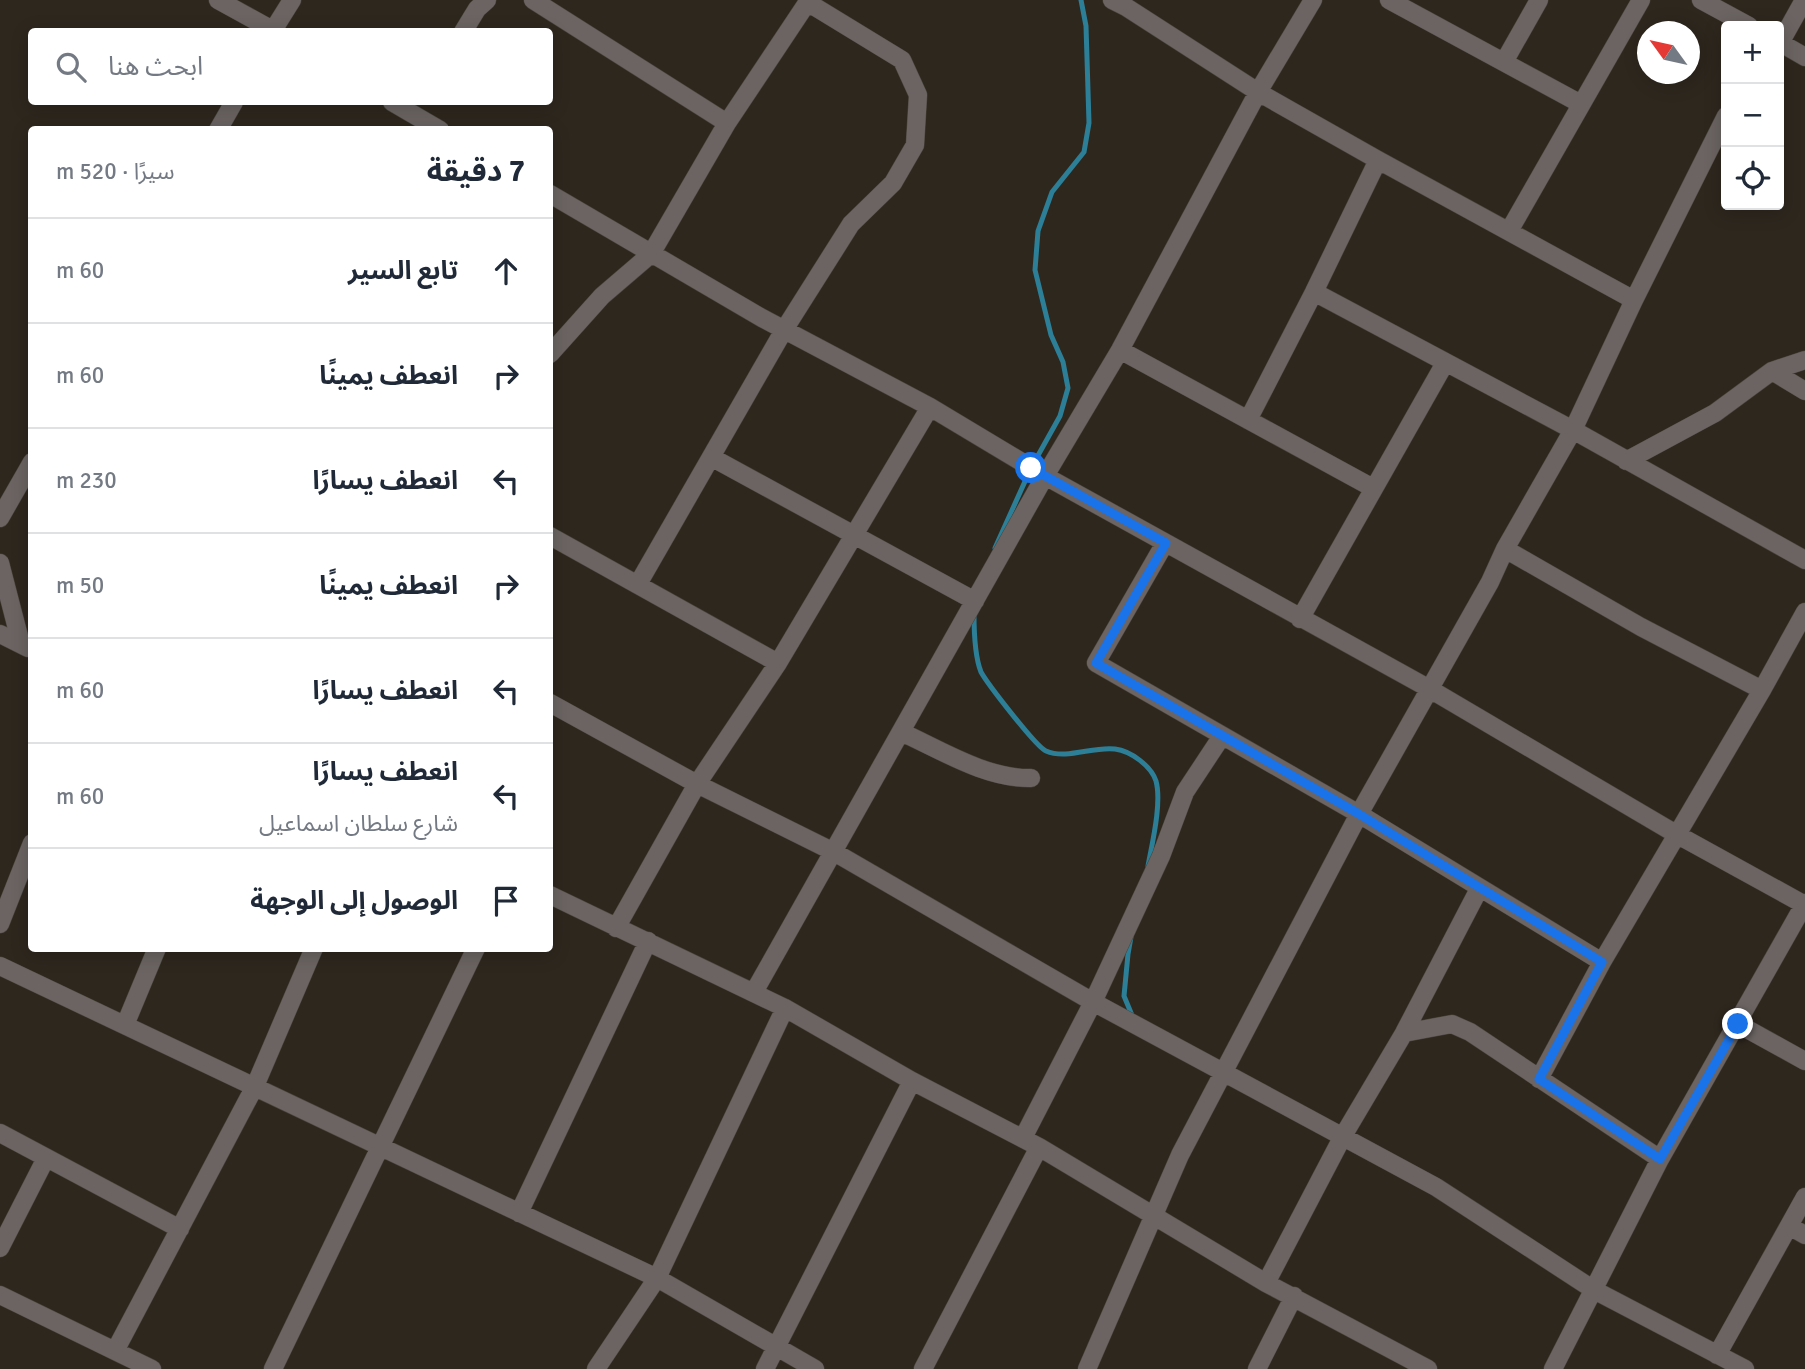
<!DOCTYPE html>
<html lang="ar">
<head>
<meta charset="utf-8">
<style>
  body { margin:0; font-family:Signika,"Noto Sans Arabic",sans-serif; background:#f6f6f7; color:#1f2937; direction:rtl }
  .controls { position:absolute; right:21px; top:21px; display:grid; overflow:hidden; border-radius:7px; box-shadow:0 4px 18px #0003 }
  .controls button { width:63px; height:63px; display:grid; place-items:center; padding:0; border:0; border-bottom:2px solid #e0e1e3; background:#fff; color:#1f2937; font:35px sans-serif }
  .compass { position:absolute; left:1637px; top:21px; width:63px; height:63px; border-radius:50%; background:#fff; box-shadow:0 4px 18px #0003; rotate:303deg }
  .stop { position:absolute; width:21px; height:21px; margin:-16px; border:5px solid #1a73e8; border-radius:50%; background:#fff }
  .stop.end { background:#1a73e8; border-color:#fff; box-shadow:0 2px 7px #0008 }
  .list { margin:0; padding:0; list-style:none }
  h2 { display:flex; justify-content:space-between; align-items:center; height:91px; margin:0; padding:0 28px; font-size:30px }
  h2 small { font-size:23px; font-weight:400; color:#747a83 }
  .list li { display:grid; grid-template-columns:46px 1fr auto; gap:21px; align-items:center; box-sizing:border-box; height:105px; padding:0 28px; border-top:2px solid #e0e1e3 }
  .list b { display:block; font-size:26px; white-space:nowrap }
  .list p { margin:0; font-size:23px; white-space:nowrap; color:#747a83 }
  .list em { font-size:23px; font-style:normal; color:#747a83 }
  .icon { flex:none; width:38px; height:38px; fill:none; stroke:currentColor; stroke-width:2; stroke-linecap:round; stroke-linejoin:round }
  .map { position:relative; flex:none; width:1805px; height:1369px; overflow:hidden; direction:ltr }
  .search { position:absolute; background:#fff; box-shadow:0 4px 18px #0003; left:28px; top:28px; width:525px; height:77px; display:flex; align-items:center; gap:18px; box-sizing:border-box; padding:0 24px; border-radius:7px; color:#747a83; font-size:26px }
  .panel { position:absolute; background:#fff; box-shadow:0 4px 18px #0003; left:28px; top:126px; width:525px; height:826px; border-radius:7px; direction:rtl }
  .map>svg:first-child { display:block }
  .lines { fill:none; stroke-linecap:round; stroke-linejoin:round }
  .stream { stroke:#2c7f97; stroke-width:5 }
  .minor-casing { stroke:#4b453c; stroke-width:19 }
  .minor { stroke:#6b6463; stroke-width:18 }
  .route { stroke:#1a73e8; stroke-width:9 }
</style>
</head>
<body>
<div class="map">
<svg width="1805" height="1369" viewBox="0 0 1805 1369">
  <rect width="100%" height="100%" fill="#2e271e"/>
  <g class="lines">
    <path class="stream" d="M 995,548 L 1031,468 L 1060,416 L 1068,388 L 1063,362 L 1051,335 L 1035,270 L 1038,231 L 1052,192 L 1084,152 L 1089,123 L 1086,26 L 1081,0
      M 974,614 C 974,630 975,657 981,672 C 987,683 1036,747 1046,751 C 1067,760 1093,746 1115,749 C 1131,751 1151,766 1156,781 C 1162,803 1152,844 1148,866
      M 1131,937 L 1128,954 L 1124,996 L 1134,1020"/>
    <g class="minor-casing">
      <path id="minor" d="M 218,0 L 276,32
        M 533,0 L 727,123
        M 1112,0 L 1126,7 L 1258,92 L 1378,160 L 1634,300
        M 1389,0 L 1581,104
        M 1701,0 L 1749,26
        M 272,32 L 292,0
        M 463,32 L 477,9 L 487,0
        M 1779,42 L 1805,57
        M 1779,45 L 1804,0
        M 1504,62 L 1539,0
        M 392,102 L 440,130
        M 218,130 L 234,102
        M 550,194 L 762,318 L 930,407 L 1045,476 L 1428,688 L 1676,834 L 1805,905
        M 1509,231 L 1641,0
        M 1314,292 L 1573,430 L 1805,560
        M 1120,350 L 1373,488
        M 550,354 L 602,296 L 651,254 L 727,123 L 809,0
        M 1772,371 L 1805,391
        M 1248,420 L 1314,292 L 1378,160
        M 711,457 L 975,601
        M 1626,461 L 1715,413 L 1772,371 L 1805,360
        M 0,518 L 32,462
        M 550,536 L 778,663
        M 1165,543 L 1096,663 L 1359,814 L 1602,962
        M 1505,549 L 1641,627 L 1762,690
        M 0,563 L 21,644
        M 638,584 L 784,330 L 851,224 L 893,183 L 915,145 L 918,95 L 902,60 L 807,2
        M 1300,619 L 1445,363
        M 0,634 L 28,648
        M 550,703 L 697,784 L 834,852 L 1093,1002 L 1436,1187 L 1594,1290 L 1745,1369
        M 901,732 C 941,750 986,779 1031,778
        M 550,895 L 785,1008 L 912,1081 L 1039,1147 L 1266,1283 L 1428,1369
        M 0,924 L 32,843
        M 616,928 L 697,784 L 778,663 L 930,407
        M 0,966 L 657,1278 L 815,1369
        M 754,992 L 1045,476 L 1120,350 L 1258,92 L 1313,0
        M 1738,1024 L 1805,1061
        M 125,1025 L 157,948
        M 1404,1033 L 1452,1024 L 1470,1032 L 1660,1159
        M 1539,1079 L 1602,962 L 1762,690 L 1805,612
        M 0,1133 L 180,1229
        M 1023,1138 L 1093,1002 L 1161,856 L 1185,792 L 1222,736
        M 519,1213 L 648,941
        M 1789,1226 L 1805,1235
        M 0,1248 L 46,1158
        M 1266,1283 L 1343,1136 L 1404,1033 L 1479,889
        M 0,1295 L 152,1369
        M 115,1351 L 255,1086 L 314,948
        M 1717,1355 L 1805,1197
        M 273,1369 L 476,948
        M 596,1369 L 657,1278 L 785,1008
        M 765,1369 L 912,1081
        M 923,1369 L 1039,1147
        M 1087,1369 L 1180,1155 L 1359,814 L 1490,582 L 1505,549 L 1573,430 L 1634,300 L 1726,116
        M 1257,1369 L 1294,1296
        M 1553,1369 L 1660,1159 L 1805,903"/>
    </g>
    <use href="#minor" class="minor"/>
  </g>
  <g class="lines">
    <path class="route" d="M 1031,468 L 1166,543 L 1096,663 L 1359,814 L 1602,962 L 1539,1079 L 1660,1159 L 1738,1024"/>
  </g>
</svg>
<div class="controls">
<button>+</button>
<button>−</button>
<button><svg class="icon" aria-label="locate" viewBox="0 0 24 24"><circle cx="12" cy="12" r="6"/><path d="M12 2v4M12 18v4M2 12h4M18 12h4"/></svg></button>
</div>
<svg class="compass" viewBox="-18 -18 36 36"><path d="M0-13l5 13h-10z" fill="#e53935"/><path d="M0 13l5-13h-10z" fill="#747a83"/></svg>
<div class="stop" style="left:1031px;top:468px"></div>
<div class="stop end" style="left:1738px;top:1024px"></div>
<div class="search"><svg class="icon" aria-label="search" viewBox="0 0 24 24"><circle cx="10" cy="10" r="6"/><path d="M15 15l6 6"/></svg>ابحث هنا</div>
<section class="panel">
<h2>7 دقيقة<small>سيرًا · 520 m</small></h2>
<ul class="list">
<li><svg class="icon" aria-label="ahead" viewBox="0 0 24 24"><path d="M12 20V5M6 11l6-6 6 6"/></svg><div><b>تابع السير</b></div><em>60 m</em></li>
<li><svg class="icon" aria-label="right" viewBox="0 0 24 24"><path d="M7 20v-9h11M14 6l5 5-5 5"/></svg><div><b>انعطف يمينًا</b></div><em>60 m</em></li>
<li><svg class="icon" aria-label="left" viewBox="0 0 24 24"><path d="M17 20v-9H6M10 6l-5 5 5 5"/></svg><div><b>انعطف يسارًا</b></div><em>230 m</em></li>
<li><svg class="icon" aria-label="right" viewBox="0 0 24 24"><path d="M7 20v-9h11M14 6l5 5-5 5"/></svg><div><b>انعطف يمينًا</b></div><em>50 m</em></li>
<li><svg class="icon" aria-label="left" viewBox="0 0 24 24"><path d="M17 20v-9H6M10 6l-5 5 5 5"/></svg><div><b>انعطف يسارًا</b></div><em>60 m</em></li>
<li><svg class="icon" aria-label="left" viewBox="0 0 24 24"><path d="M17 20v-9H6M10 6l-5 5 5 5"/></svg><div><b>انعطف يسارًا</b><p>شارع سلطان اسماعيل</p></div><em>60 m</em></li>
<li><svg class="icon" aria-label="arrive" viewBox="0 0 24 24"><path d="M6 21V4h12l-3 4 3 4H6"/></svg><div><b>الوصول إلى الوجهة</b></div></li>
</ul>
</section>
</div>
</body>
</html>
